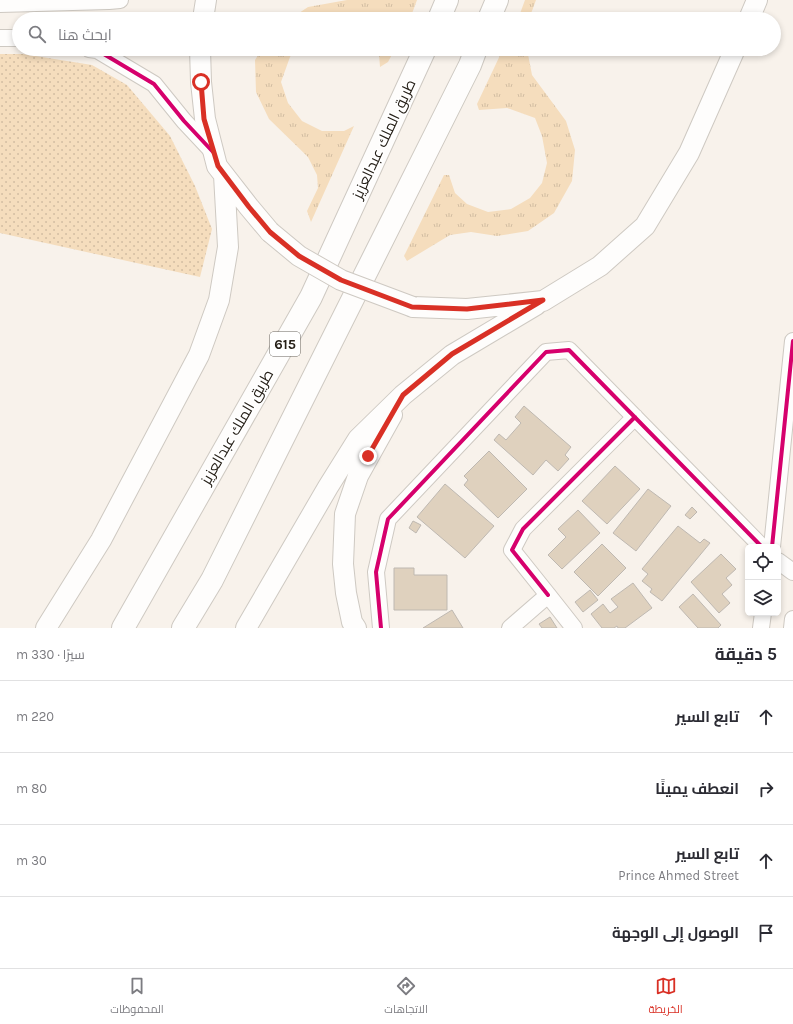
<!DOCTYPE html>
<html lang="ar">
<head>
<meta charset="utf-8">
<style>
  body { margin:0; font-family:Karla,Cairo,sans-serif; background:#f2f2f3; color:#2b2b33; direction:rtl }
  .controls { position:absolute; right:12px; bottom:12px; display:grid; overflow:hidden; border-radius:6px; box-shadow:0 2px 6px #0003 }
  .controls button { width:36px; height:36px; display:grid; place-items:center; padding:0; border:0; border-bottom:1px solid #e1e1e2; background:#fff; color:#2b2b33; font:20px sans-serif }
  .stop { position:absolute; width:12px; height:12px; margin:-9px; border:3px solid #d93025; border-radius:50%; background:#fff }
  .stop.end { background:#d93025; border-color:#fff; box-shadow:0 1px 4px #0008 }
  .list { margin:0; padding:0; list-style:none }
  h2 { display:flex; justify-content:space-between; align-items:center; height:52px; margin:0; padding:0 16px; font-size:17px }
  h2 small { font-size:13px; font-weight:400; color:#7c7c81 }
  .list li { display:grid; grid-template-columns:26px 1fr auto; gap:12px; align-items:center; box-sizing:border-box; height:72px; padding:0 16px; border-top:1px solid #e1e1e2 }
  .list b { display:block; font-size:15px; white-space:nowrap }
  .list p { margin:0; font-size:13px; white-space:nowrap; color:#7c7c81 }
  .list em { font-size:13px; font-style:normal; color:#7c7c81 }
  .icon { flex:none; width:22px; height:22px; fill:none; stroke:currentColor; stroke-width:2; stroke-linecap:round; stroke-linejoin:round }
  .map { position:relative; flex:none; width:793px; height:628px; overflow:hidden; direction:ltr }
  .search { position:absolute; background:#fff; box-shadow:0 2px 6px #0003; left:12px; right:12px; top:12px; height:44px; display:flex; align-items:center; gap:10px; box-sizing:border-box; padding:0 14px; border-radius:22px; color:#7c7c81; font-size:15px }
  .sheet { height:340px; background:#fff }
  nav { display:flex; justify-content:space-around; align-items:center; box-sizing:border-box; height:56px; border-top:1px solid #e1e1e2; background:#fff; font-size:11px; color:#7c7c81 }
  nav a { display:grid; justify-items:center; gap:2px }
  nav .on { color:#d93025 }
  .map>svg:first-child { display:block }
  .grass { fill:url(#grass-tufts) }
  .park { fill:url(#park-dots) }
  .building { fill:#dfd1be; stroke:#beb8b1 }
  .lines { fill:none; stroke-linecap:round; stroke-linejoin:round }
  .minor-casing { stroke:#cec9c2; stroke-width:18 }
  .major-casing { stroke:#cec9c2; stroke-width:22 }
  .highway-casing { stroke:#cec9c2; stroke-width:24 }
  .minor { stroke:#fefdfc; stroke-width:16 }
  .major { stroke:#fefdfc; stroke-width:20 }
  .highway { stroke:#fefdfc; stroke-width:22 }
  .major-bridge-casing { stroke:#cec9c2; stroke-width:22; stroke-linecap:butt }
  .major-bridge { stroke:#fefdfc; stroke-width:20 }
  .cycleway-casing { stroke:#fff; stroke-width:6 }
  .cycleway { stroke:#d6006c; stroke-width:4 }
  .route { stroke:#d93025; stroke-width:5 }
  .labels { text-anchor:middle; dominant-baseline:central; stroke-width:3; stroke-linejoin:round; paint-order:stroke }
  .shield { fill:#fff; stroke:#67635d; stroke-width:1 }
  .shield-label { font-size:14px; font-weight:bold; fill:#262018 }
  .street-label { font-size:15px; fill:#262018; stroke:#fff }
</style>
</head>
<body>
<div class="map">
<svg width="793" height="628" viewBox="0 0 793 628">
  <defs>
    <pattern id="grass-tufts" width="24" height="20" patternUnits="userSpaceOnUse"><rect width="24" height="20" fill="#f5ddbd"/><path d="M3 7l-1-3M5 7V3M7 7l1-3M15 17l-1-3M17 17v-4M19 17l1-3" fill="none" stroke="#d2bda2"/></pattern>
    <pattern id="park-dots" width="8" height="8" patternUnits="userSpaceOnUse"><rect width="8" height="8" fill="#f5ddbd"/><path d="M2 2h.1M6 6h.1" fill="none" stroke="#d2bda2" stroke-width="1.8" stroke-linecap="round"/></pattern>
  </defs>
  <rect width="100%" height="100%" fill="#f8f2eb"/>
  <path class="grass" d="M 347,0 L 417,0 L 410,19 L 290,19 L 308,7 Z
    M 525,0 L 536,0 L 529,19 L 518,19 Z
    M 262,49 L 295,49 L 290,57 L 281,82 L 288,103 L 302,121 L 322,131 L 344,131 L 354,126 L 311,222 L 307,211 L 318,188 L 317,175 L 308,157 L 269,119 L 256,92 L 255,60 Z
    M 375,49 L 395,49 L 388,62 L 380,67 L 379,54 Z
    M 503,49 L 527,49 L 532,75 L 566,121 L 575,150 L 572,181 L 554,213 L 528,231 L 497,236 L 471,232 L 450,235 L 407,261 L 404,256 L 444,175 L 449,175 L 455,193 L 467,204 L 488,212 L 511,209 L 530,198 L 542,183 L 547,163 L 542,136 L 535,118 L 507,108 L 479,110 L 477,104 Z"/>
  <path class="park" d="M 0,54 L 23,54 L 92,65 L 127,85 L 170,136 L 195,186 L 212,229 L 200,277 L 0,233 Z"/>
  <path class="building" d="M 524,406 L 571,447 L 565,455 L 569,459 L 558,471 L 546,460 L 533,475 L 494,440 L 499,434 L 506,440 L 521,423 L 515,417 Z
    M 489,451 L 527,489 L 498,518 L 464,485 L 468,480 L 464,476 Z
    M 615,466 L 640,489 L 607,524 L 582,501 Z
    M 445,484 L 494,526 L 465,558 L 417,517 Z
    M 648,489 L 671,506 L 636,551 L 613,533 Z
    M 692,507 L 697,512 L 690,519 L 685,515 Z
    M 578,510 L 600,533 L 562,569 L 548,555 L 566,537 L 558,529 Z
    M 413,521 L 421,525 L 416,533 L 409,528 Z
    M 678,526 L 700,543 L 704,539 L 710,543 L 662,601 L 650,592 L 652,589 L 642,581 L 648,574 L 642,569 Z
    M 602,544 L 626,568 L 598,596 L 574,572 Z
    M 721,554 L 736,569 L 726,578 L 732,585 L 722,594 L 730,603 L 719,613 L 691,582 Z
    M 394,568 L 414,568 L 414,575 L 447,575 L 447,610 L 394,610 Z
    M 633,583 L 652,608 L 625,628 L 618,628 L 617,626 L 614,628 L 602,628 L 591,614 L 603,604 L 610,613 L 618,607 L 611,599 Z
    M 590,590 L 598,600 L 583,612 L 575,602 Z
    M 693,594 L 721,625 L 718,628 L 698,628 L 679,607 Z
    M 452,610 L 463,628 L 423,628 Z
    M 550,617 L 557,628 L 542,628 L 539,624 Z"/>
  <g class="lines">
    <g class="minor-casing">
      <path id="minor" d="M 0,4 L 109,1 L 120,0
        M 0,38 L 19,38
        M 89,49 L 97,50 L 154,84 L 184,121 L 214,153
        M 772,547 L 793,341
        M 778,561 L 793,572
        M 548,595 L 512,550 L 523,529 L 635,417
        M 381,628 L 376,572 L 388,519 L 546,352 L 569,350 L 762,547
        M 510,628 L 548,595 L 574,628
        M 761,628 L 763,613
        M 792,628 L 793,619"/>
    </g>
    <g class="major-casing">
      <path id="major" d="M 203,19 L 206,0
        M 749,19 L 757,0
        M 200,49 L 201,82 L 205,119 L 217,166 L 249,207 L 270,232
        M 413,307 L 467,309 L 543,301 L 600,266 L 645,226 L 689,153 L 735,49
        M 46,628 L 101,540 L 199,355 L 219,300 L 228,247 L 224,175
        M 246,628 L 328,487 L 358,439 L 403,395 L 452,355 L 536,305
        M 356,628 L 352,622 L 346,593 L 343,564 L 345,514 L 358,476 L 392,415"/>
    </g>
    <g class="highway-casing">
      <path id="highway" d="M 439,19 L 447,0
        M 489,19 L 497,0
        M 123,628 L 311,297 L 425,49
        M 183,628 L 212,580 L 470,65 L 476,49"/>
    </g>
    <use href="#minor" class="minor"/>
    <use href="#major" class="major"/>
    <use href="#highway" class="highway"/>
    <g class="major-bridge-casing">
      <path id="major-bridge" d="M 270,232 L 299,256 L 341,280 L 413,307"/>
    </g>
    <use href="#major-bridge" class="major-bridge"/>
    <g class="cycleway-casing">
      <path id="cycleway" d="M 89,49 L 97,50 L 154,84 L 184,121 L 214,153
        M 772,547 L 793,341
        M 548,595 L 512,550 L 523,529 L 635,417
        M 381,628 L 376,572 L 388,519 L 546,352 L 569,350 L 762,547"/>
    </g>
    <use href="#cycleway" class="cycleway"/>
  </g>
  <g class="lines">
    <path class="route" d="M 201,82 L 204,119 L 218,166 L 249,207 L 270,232 L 299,256 L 341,280 L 412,307 L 467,309 L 543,300 L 452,354 L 403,395 L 368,456"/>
  </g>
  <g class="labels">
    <rect class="shield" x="270" y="332" width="30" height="24" rx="3"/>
    <g class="shield-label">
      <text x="285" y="344">615</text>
    </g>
    <g class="street-label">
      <text transform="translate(384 139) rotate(-65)">طريق الملك عبدالعزيز</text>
      <text transform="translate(237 427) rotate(-60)">طريق الملك عبدالعزيز</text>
    </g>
  </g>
</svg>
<div class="controls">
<button><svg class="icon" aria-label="locate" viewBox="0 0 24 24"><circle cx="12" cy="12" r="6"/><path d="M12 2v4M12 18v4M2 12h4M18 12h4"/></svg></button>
<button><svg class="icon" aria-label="layers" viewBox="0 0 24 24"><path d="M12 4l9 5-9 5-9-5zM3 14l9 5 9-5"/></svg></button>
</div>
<div class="stop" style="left:201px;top:82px"></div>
<div class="stop end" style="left:368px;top:456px"></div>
<div class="search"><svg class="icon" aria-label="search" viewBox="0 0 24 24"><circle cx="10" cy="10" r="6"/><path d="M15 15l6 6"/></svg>ابحث هنا</div>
</div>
<section class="sheet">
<h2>5 دقيقة<small>سيرًا · 330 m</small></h2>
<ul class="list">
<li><svg class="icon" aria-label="ahead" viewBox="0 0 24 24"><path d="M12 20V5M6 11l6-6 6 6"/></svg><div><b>تابع السير</b></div><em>220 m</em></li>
<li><svg class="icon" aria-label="right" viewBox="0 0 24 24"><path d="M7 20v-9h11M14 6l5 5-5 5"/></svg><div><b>انعطف يمينًا</b></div><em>80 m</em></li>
<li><svg class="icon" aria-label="ahead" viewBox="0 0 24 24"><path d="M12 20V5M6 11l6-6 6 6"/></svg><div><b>تابع السير</b><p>Prince Ahmed Street</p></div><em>30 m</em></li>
<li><svg class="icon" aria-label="arrive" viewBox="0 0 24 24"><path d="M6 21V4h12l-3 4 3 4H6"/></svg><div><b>الوصول إلى الوجهة</b></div></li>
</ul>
</section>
<nav>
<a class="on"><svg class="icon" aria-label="map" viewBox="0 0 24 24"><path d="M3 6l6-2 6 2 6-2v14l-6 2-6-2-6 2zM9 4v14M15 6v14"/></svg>الخريطة</a>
<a><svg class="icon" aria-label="directions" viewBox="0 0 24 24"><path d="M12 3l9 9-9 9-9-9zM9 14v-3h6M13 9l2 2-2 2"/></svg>الاتجاهات</a>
<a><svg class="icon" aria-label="saved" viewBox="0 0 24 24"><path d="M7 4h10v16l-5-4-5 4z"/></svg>المحفوظات</a>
</nav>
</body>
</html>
